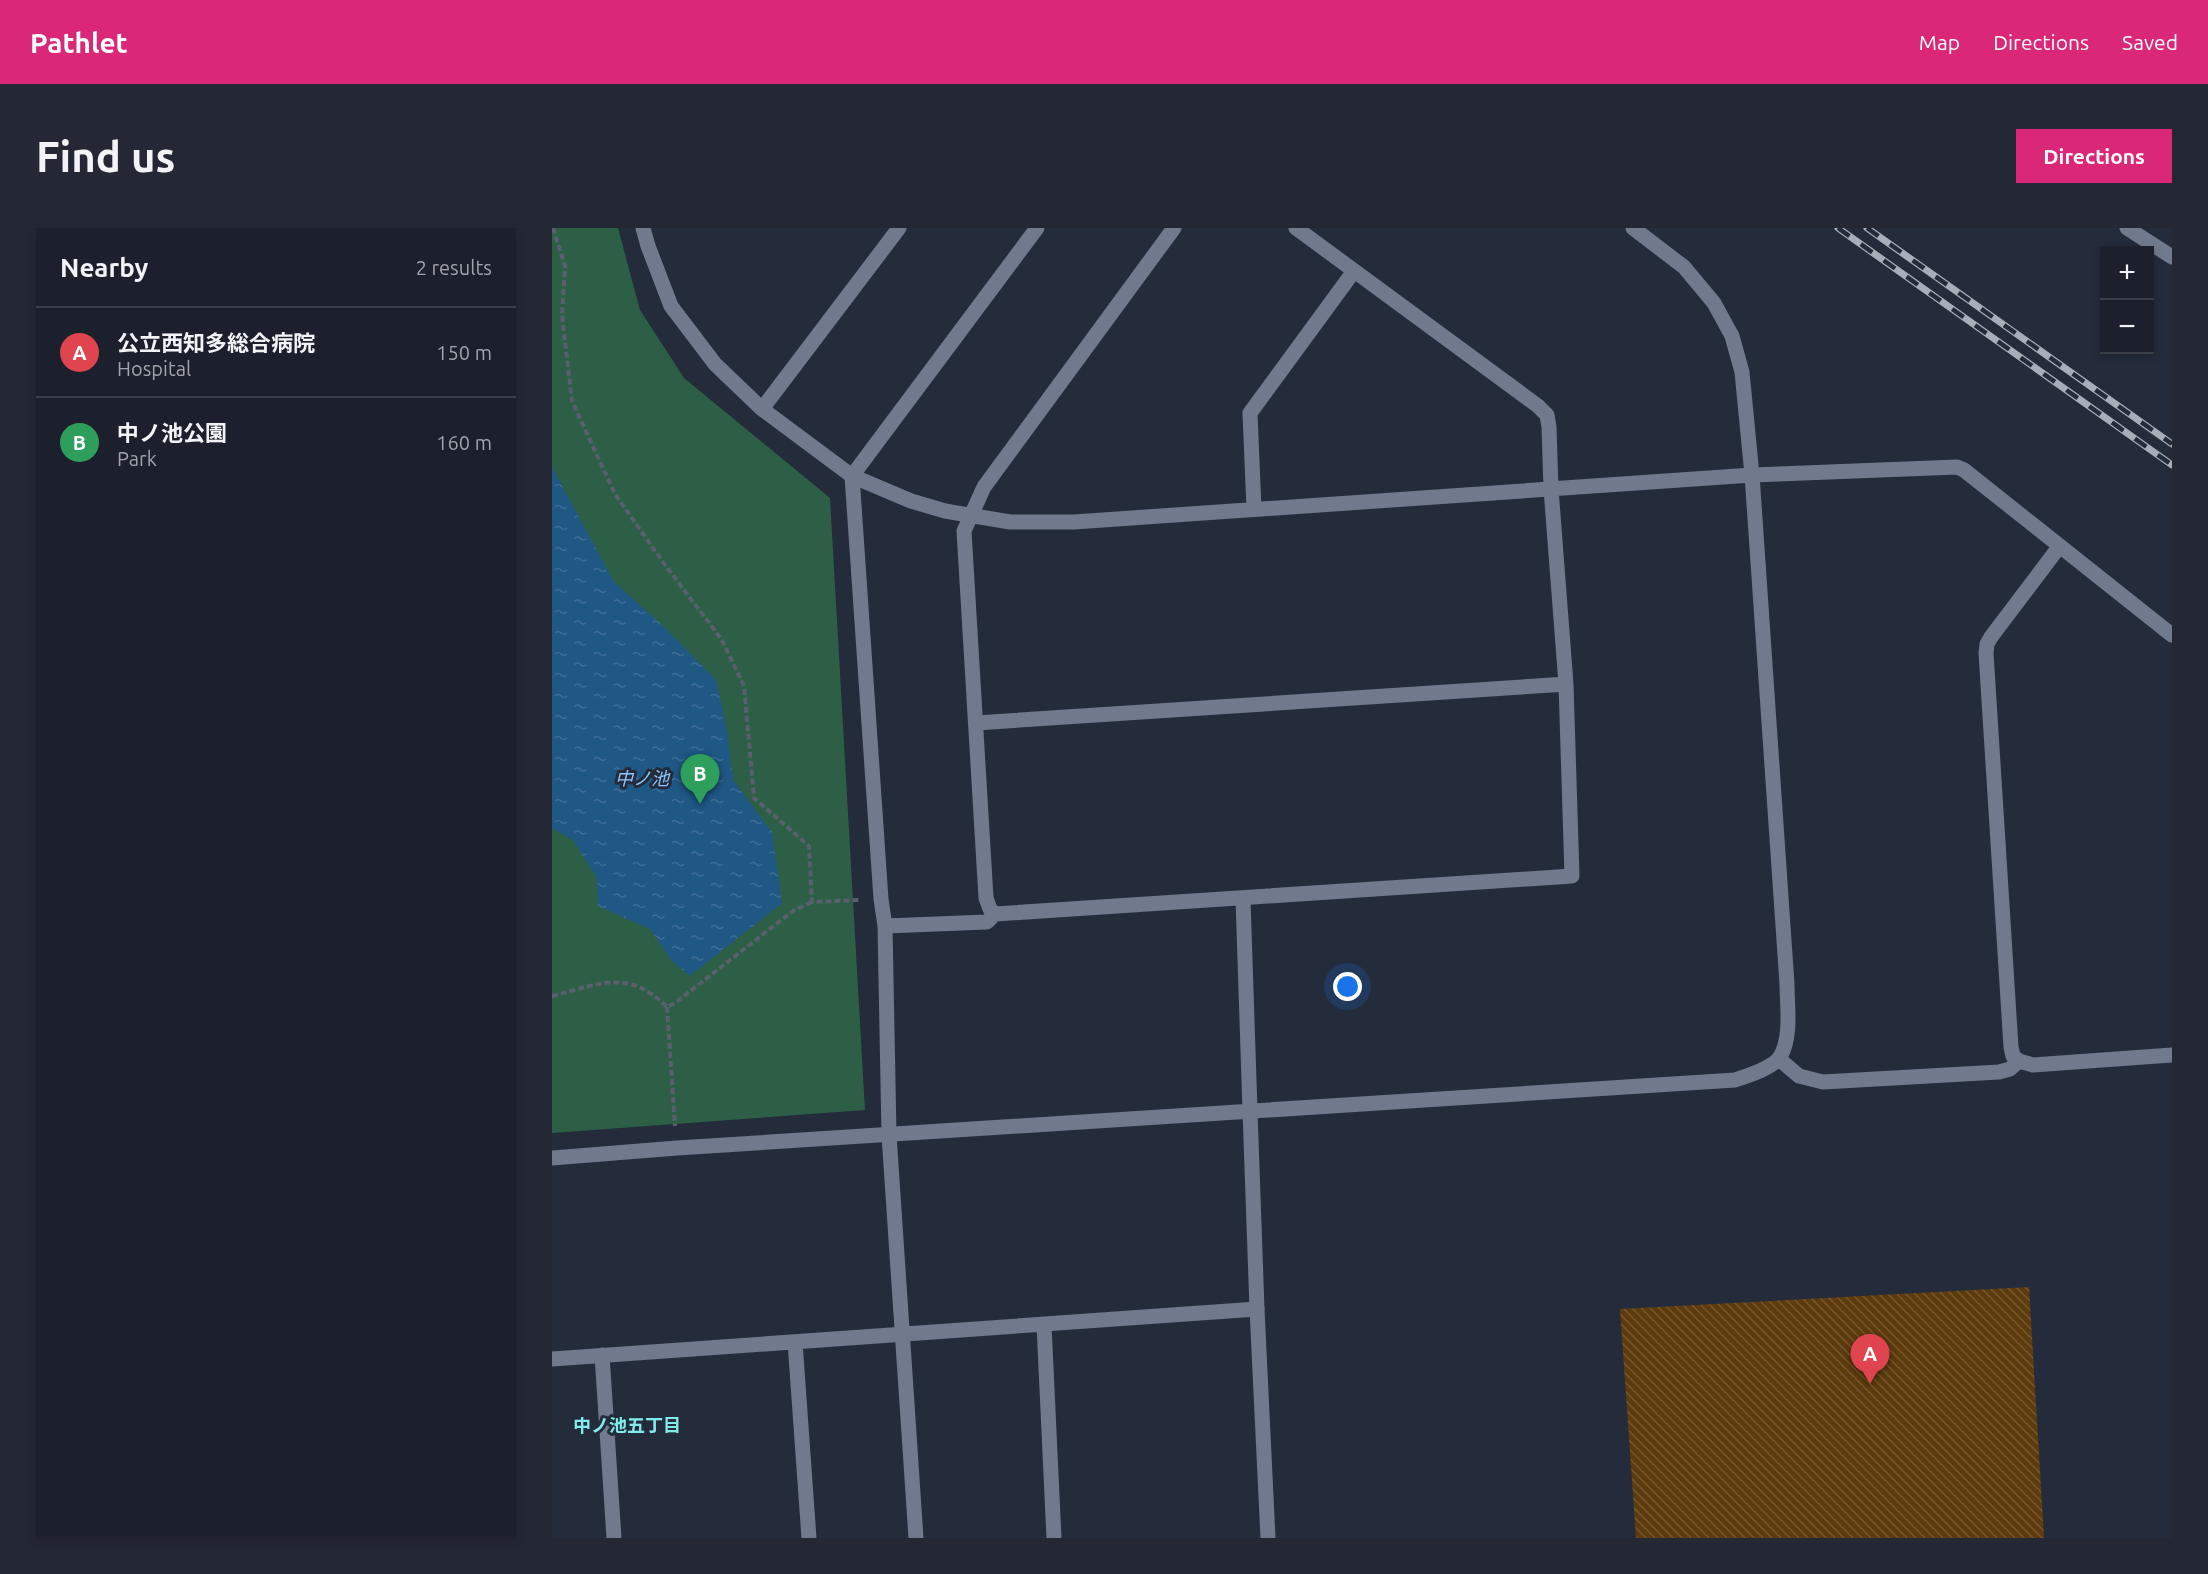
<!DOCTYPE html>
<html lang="en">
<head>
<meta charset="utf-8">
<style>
  body { margin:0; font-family:Ubuntu,"Noto Sans JP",sans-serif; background:#242834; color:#f1f3f6 }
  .controls { position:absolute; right:18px; top:18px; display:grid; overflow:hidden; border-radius:0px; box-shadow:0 3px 9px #0003 }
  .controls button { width:54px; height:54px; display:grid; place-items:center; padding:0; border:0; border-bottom:2px solid #393e48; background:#1b202c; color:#f1f3f6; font:30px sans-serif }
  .you { position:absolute; left:796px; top:759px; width:21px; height:21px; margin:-15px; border:4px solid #fff; border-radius:50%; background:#1a73e8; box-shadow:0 0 0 9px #1a73e833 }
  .badge { display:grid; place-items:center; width:39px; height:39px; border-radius:50%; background:#db2777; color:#fff; font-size:20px; font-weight:700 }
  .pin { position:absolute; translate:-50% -50px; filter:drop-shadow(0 2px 3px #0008) }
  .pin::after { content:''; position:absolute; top:32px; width:21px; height:18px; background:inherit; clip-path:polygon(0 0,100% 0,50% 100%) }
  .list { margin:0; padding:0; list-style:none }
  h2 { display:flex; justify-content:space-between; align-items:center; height:78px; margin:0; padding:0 24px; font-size:26px }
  h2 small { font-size:20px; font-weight:400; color:#a0a3a9 }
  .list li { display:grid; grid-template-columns:39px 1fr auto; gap:18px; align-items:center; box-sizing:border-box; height:90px; padding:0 24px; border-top:2px solid #393e48 }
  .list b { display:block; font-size:22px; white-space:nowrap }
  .list p { margin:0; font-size:20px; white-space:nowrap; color:#a0a3a9 }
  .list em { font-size:20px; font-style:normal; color:#a0a3a9 }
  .map { position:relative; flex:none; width:1620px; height:1310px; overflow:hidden; border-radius:0px }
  header { display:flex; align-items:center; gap:36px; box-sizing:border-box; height:84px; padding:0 30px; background:#db2777; color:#fff }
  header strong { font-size:28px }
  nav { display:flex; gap:33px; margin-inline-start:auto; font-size:21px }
  .intro { display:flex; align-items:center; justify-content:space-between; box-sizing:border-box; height:144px; padding:0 36px }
  h1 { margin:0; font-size:42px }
  .button { padding:15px 27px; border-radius:0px; background:#db2777; color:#fff; font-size:21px; font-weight:700 }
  main { display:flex; gap:36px; padding:0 36px }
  aside { flex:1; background:#1b202c; border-radius:0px; box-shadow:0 3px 9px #0003 }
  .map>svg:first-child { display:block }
  .green { fill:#2c5f46 }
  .water { fill:url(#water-ripples) }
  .building { fill:url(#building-back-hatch) }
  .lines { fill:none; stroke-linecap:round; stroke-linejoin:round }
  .path { stroke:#595f6d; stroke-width:4; stroke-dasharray:6 3; stroke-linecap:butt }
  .minor { stroke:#71798c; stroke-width:15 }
  .tertiary { stroke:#71798c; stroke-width:15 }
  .rail-casing { stroke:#a7adb9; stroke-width:7 }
  .rail { stroke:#242b3b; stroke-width:4.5; stroke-dasharray:14; stroke-linecap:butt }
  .labels { text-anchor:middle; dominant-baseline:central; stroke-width:6; stroke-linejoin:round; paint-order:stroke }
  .water-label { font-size:18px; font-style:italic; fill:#8bc7ff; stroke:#242b3b }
  .neighbourhood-label { font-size:18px; font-weight:bold; fill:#80ebea; stroke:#242b3b }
</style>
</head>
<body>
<header>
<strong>Pathlet</strong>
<nav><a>Map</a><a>Directions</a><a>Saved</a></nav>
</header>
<div class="intro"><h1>Find us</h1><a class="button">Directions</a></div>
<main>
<aside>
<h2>Nearby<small>2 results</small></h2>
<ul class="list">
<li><span class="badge" style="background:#e0444e">A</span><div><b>公立西知多総合病院</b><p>Hospital</p></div><em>150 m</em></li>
<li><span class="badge" style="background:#2e9e5b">B</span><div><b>中ノ池公園</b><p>Park</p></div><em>160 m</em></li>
</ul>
</aside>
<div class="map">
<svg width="1620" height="1310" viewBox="0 0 1620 1310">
  <defs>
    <pattern id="water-ripples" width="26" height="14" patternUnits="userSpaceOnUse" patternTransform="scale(1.5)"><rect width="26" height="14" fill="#1f5785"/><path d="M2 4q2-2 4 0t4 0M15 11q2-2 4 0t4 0" fill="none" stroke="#3e6e96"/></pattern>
    <pattern id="building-back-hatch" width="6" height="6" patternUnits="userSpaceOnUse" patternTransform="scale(1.5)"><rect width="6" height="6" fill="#5e3b0c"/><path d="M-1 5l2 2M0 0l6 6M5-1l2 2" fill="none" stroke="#74562f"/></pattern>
  </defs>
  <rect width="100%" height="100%" fill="#242b3b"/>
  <path class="green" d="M 0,0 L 66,0 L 88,82 L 132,150 L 278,270 L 313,882 L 0,905 Z"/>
  <path class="water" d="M 0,239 L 62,354 L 110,397 L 164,452 L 175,502 L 181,552 L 220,604 L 230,675 L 138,748 L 120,733 L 98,701 L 46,678 L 45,650 L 21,612 L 0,600 Z"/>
  <path class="building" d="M 1477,1059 L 1492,1310 L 1084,1310 L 1068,1081 Z"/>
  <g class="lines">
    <path class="path" d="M 1,0 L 13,38 L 10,88 L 20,173 L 63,266 L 113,337 L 170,412 L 192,458 L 202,570 L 257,618 L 260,674 L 308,672
      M 0,768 C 47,756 76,740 115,779 L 123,775 L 241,683 L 260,674
      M 115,779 L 123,898"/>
    <path class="minor" d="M 91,0 L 96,18 L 119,78 L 163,136 L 210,181 L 300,248 L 359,273 L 393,283 L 458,294 L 522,294 L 1200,247 L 1405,239 L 1412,242 L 1620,407
      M 1575,0 L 1620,29
      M 210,181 L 347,0
      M 702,281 L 698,185 L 802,43
      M 424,495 L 1014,456
      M 691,671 L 698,883
      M 443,686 L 438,681 L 434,670 L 412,303 L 432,259 L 622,0
      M 333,698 L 435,694 L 443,686 L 1020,648 L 1014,456 L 999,261 L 997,199 L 995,187 L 986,178 L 744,0
      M 1227,831 L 1247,848 L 1271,854 L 1447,844 L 1458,841 L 1467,833 L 1481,837 L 1620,827
      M 1467,833 L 1461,828 L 1459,819 L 1434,425 L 1435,416 L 1439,409 L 1507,319
      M 492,1097 L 502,1310
      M 243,1114 L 257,1310
      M 50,1127 L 62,1310
      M 0,1131 L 705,1081
      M 364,1310 L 337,907 L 333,698 L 329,671 L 300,248 L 485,0"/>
    <path class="tertiary" d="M 698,883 L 705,1081 L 716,1310
      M 0,930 L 125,920 L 1183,852 C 1195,848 1221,840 1228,829 C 1240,809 1235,778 1235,756 L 1200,247 L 1190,144 L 1180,108 L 1162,75 L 1132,39 L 1081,0"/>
    <g class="rail-casing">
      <path id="rail" d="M 1286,0 L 1620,237
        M 1315,0 L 1620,216"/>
    </g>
    <use href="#rail" class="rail"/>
  </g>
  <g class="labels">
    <g class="water-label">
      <text x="90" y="550">中ノ池</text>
    </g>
    <g class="neighbourhood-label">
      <text x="75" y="1197">中ノ池五丁目</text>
    </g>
  </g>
</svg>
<div class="controls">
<button>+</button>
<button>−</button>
</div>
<div class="you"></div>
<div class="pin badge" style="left:1318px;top:1156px;background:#e0444e">A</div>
<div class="pin badge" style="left:148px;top:576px;background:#2e9e5b">B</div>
</div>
</main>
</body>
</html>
